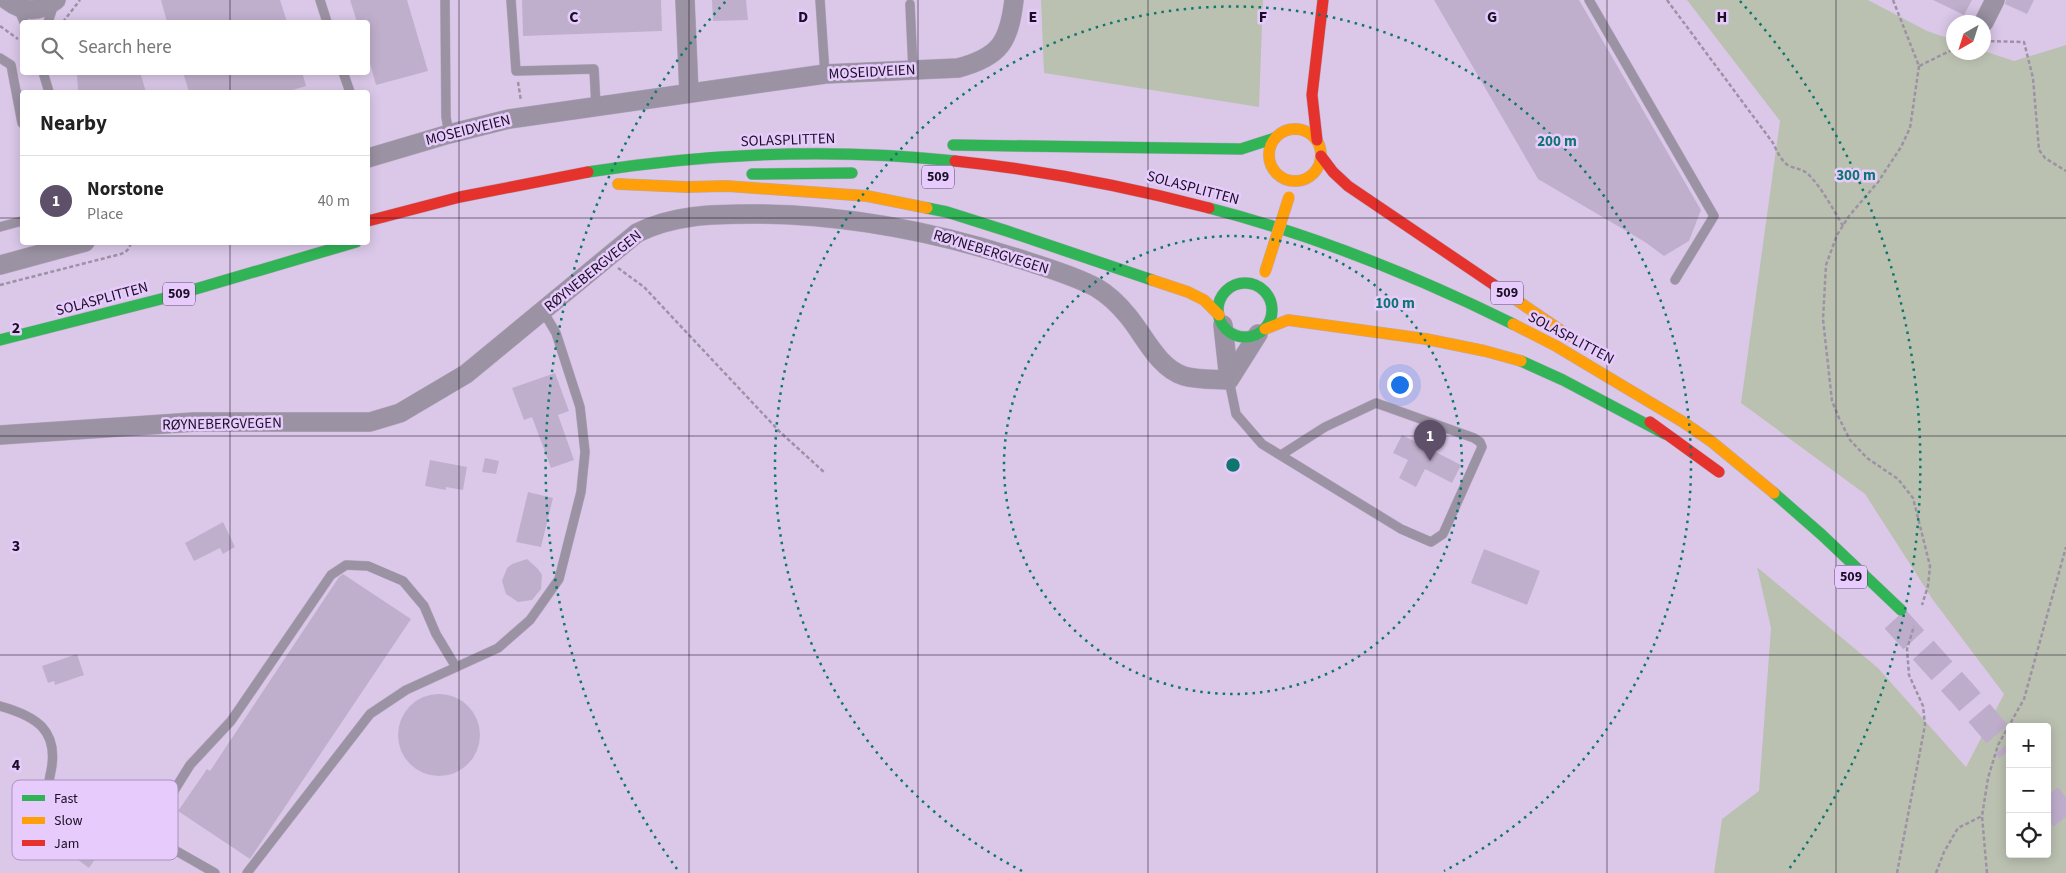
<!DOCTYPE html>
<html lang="en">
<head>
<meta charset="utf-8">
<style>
  body { margin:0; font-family:"Source Sans 3",sans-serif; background:#f2f2f2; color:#222 }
  .controls { position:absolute; right:15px; bottom:15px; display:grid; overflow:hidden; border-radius:5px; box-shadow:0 2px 12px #0003 }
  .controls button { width:45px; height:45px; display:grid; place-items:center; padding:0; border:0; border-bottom:1px solid #e0e0e0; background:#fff; color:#222; font:25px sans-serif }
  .compass { position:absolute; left:1946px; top:15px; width:45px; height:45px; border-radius:50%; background:#fff; box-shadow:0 2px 12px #0003; rotate:219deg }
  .you { position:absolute; left:1399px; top:384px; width:18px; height:18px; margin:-12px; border:4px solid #fff; border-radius:50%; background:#1a73e8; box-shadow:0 0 0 8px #1a73e833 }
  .badge { display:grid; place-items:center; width:32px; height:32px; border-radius:50%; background:#5e5069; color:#fff; font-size:16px; font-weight:700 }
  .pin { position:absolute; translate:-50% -41px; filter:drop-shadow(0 1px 2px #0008) }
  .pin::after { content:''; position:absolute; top:26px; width:18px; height:15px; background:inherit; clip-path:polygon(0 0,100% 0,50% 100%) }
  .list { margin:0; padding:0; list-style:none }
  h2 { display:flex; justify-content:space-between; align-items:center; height:65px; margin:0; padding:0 20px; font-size:21px }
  h2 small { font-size:16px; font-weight:400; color:#767676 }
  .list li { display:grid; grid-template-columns:32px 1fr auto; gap:15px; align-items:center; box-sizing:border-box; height:90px; padding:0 20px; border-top:1px solid #e0e0e0 }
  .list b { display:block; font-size:19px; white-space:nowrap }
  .list p { margin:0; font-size:16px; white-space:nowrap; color:#767676 }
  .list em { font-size:16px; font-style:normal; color:#767676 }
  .icon { flex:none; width:28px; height:28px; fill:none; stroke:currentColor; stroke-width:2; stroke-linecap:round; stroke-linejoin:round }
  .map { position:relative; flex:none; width:2066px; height:873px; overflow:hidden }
  .search { position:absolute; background:#fff; box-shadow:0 2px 12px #0003; left:20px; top:20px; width:350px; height:55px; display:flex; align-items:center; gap:12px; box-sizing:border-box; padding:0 18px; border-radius:5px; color:#767676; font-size:19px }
  .panel { position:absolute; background:#fff; box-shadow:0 2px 12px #0003; left:20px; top:90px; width:350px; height:155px; border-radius:5px }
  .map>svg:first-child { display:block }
  .green { fill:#bbc1b1; fill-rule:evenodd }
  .building { fill:#c0afcc }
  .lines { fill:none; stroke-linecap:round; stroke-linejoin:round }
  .highway-tunnel { stroke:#beaccb; stroke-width:28; stroke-dasharray:28 14; stroke-linecap:butt }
  .lane-casing { stroke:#b8a9c3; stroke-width:10 }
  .street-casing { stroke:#b8a9c3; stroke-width:20 }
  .fast-casing { stroke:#b8a9c3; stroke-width:12 }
  .slow-casing { stroke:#b8a9c3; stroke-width:12 }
  .jam-casing { stroke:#b8a9c3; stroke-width:12 }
  .path { stroke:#9d92a5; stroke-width:2.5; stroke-dasharray:4 2.5; stroke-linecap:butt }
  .lane { stroke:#9b92a3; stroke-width:9 }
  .street { stroke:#9b92a3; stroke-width:19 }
  .fast { stroke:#30b455; stroke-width:11 }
  .slow { stroke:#ff9f0a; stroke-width:11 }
  .jam { stroke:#e5322d; stroke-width:11 }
  .slow-bridge-casing { stroke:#b8a9c3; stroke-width:12; stroke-linecap:butt }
  .slow-bridge { stroke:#ff9f0a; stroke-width:11 }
  .grid { fill:none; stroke:#1b0f24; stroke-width:1; stroke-opacity:0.55 }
  .ring { fill:none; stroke:#0f766e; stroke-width:2.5; stroke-dasharray:2.5 5 }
  .labels { text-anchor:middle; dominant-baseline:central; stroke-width:5; stroke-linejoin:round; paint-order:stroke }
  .shield { fill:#e6cbfc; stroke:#584765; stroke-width:1 }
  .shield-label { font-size:14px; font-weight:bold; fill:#1b0f24 }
  .street-label { font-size:15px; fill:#1b0f24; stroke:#e6cbfc }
  .key { fill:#e6cbfc; stroke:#a993bb; stroke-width:1 }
  .key-label { font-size:14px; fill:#1b0f24 }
  .grid-label { font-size:16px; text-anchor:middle; font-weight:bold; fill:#1b0f24; stroke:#e6cbfc; stroke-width:5; stroke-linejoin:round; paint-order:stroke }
  .centre { fill:#0f766e; stroke:#e6cbfc; stroke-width:2.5 }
  .ring-label { font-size:15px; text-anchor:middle; font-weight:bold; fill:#0f766e; stroke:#e6cbfc; stroke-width:5; stroke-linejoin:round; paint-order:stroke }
</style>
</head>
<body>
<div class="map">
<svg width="2066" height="873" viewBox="0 0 2066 873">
  <rect width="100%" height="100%" fill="#dbc8e9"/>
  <path class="green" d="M 1041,0 L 1263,0 L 1259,107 L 1044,73 Z
    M 1687,0 L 1868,0 L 1927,31 L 1953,40 L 1954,52 L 1984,52 L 1984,51 L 2014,61 L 2066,45 L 2066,873 L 1714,873 L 1722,819 L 1759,791 L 1771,628 L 1757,567 L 1878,668 L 1966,767 L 2004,694 L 1933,600 L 1865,494 L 1741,403 L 1780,121 ZM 2010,727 L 2047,727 L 2047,854 L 2010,854 Z"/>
  <path class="building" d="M 161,0 L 280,0 L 287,22 L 167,22 Z
    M 350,0 L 407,0 L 428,71 L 376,85 L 368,56 L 368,22 L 357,22 Z
    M 522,0 L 661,0 L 662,31 L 523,36 Z
    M 712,0 L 746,0 L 748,20 L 713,21 Z
    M 1434,0 L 1579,0 L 1701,210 L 1689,241 L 1664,256 L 1645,242 L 1538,179 Z
    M 1933,0 L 1972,0 L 1964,15 Z
    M 2006,0 L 2034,0 L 2027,14 L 2005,4 Z
    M 86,72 L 140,72 L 146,92 L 78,92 L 77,74 Z
    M 183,72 L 302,72 L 306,86 L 286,92 L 189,92 Z
    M 555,373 L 569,411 L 558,415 L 574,460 L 551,468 L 532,417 L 524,420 L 512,388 Z
    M 1402,435 L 1461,465 L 1452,483 L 1425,469 L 1416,487 L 1399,478 L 1408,460 L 1393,453 Z
    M 485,458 L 499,461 L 496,474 L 482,472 Z
    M 430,460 L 467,467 L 463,490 L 446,487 L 446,490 L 425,486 Z
    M 528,492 L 553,498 L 541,547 L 516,542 Z
    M 223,522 L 235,547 L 223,554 L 220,548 L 194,561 L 185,543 Z
    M 1484,549 L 1540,571 L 1527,605 L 1471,583 Z
    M 527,559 L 538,569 L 542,575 L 541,589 L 532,600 L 518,602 L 506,594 L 502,581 L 507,568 L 512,564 Z
    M 343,574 L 411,619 L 250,859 L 178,811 L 207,769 L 210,771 L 339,577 Z
    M 77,654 L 84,675 L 55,685 L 54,681 L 48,683 L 42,666 Z
    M398 735a41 41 0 1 1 82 0a41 41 0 1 1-82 0Z
    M 59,825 L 71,834 L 76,836 L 78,834 L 102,849 L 89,868 L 50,839 Z"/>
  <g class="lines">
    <path class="highway-tunnel" d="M 1895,619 L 1963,694 L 2010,749
      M 2047,796 L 2066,820"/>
    <g class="lane-casing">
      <path id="lane" d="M 320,0 L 327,22
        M 445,0 L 446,117 L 449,134
        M 511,0 L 516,71 L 594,69 L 596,106
        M 820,0 L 825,74
        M 1589,0 L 1714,216 L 1675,280
        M 910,4 L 913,70
        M 18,8 L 24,22
        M 48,22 L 54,4
        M 0,58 L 11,65 L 22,123
        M 43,72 L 49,92
        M 343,72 L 350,92
        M 0,227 L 22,221
        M 1229,380 L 1236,414 L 1262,444 L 1401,529 L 1431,542 L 1443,534 L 1482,447 L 1480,442 L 1474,438 L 1376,403 L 1325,427 L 1281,455
        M 0,706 C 36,716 59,730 51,771 C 49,779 47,789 54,796 C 62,805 81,807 93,811 C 133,825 178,852 215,873
        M 159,842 L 167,802 L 190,765 L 231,721 L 331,575 L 346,565 L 368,566 L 403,581 L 424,606 L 436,634 L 456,667
        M 247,873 L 370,714 L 406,690 L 498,648 L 530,620 L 559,579 L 581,492 L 585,452 L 580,407 L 556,333 L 543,311"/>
    </g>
    <g class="street-casing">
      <path id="street" d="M 7,0 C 24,13 39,13 56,0
        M 685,0 L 689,93
        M 1984,22 L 1995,0
        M 368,158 L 449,134 L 509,119 L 825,74 L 958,68 C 1000,57 1009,42 1014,0
        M 0,265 L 85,242
        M 1223,325 L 1229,380
        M 1229,380 L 1258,334
        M 0,435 L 194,422 L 370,422 L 400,413 L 466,374 L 637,233 C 673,215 712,214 751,214 C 846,214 937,232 1026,261 C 1050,269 1075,276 1097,288 C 1109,295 1119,305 1128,316 C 1144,335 1158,368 1184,376 C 1197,380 1215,379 1229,380"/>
    </g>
    <g class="fast-casing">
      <path id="fast" d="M 953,145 L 1241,149 L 1275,138
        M 588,172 C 709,153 833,148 955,161
        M 752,174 L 852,173
        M 927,208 L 947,212 L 1007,231 L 1152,280
        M 1209,208 C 1314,235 1416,276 1513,324
        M1218 310a27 27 0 1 1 54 0a27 27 0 1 1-54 0Z
        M 0,340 L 165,298 L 356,242
        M 1521,361 L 1563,380 L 1665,434
        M 1774,493 L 1822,535 L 1901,610"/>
    </g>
    <g class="slow-casing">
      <path id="slow" d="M1269 155a26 26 0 1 1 52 0a26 26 0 1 1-52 0Z
        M 618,184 L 686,187 L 727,186 L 867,196 L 927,208
        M 1152,280 L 1188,292 L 1204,300 L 1219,315
        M 1506,293 L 1569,336
        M 1513,324 L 1556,346 L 1683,422 L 1712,442 L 1774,493
        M 1265,329 L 1288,320 L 1426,339 L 1485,351 L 1521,361"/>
    </g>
    <g class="jam-casing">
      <path id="jam" d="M 1317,140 L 1312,95 L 1323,0
        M 1321,156 L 1333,172 L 1348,186 L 1506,293
        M 955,161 C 1041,170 1125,186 1209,208
        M 368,221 L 460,197 L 588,172
        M 1650,422 L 1719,472"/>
    </g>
    <path class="path" d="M 1667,0 L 1773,143 C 1777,151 1781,161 1789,166 C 1797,169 1804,169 1810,176 C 1823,190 1833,209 1843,226
      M 1893,0 L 1919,66 L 1954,49
      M 63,22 L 80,0
      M 0,26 L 18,39
      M 1984,41 L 2024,42 L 2033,78 L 2039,150 L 2045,158 L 2066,171
      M 1919,66 L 1910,128 L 1901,147 L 1878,182 L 1849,216 L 1837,235 L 1826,265 L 1823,319 L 1832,401 L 1839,418 L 1850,440 L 1867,458 L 1898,479 L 1913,498 L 1930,566 L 1928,586 L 1922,605
      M 518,82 L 521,101
      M 618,268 L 644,287 L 780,432 L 825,473
      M 0,285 L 117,255 C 125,253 129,251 131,242
      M 1897,873 L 1925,725 L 1923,706 L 1909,675 L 1907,649 L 1914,626
      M 1936,873 L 1944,852 L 1958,828 L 1982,816
      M 1987,873 L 1982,816 L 1988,778 L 1998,745 L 2024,699 L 2066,547"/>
    <use href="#lane" class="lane"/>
    <use href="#street" class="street"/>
    <use href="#fast" class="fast"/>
    <use href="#slow" class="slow"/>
    <use href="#jam" class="jam"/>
    <g class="slow-bridge-casing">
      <path id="slow-bridge" d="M 1265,272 L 1289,197"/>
    </g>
    <use href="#slow-bridge" class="slow-bridge"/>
  </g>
  <path class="grid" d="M 230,0 L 230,22M 459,0 L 459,873M 689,0 L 689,873M 918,0 L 918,873M 1148,0 L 1148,873M 1377,0 L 1377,873M 1607,0 L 1607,873M 1836,0 L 1836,873M 230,72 L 230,92M 0,218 L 22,218M 368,218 L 2066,218M 230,242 L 230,873M 0,436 L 2066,436M 0,655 L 2066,655"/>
  <g class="ring">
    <circle cx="1233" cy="465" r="229"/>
    <path d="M1022 871A458 458 0 1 1 1444 871"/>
    <path d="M677 869A687 687 0 0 1 726 1M1740 1A687 687 0 0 1 1789 869"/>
  </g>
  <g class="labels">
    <g class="shield">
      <rect x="922" y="165.5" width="32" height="23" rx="4"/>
      <rect x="1491" y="281.5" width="32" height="23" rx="4"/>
      <rect x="163" y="282.5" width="32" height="23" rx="4"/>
      <rect x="1835" y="565.5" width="32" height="23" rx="4"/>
    </g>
    <g class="shield-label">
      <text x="938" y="177">509</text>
      <text x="1507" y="293">509</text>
      <text x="179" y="294">509</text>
      <text x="1851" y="577">509</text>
    </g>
    <g class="street-label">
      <text transform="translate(872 72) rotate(-3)">MOSEIDVEIEN</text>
      <text transform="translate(468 130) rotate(-14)">MOSEIDVEIEN</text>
      <text transform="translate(788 140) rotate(-2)">SOLASPLITTEN</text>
      <text transform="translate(1193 188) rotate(15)">SOLASPLITTEN</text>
      <text transform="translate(991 252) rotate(17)">RØYNEBERGVEGEN</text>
      <text transform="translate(593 271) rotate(-39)">RØYNEBERGVEGEN</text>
      <text transform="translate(102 299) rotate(-15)">SOLASPLITTEN</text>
      <text transform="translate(1571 338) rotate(28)">SOLASPLITTEN</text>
      <text transform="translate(222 424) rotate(-1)">RØYNEBERGVEGEN</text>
    </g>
  </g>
  <rect x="12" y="780" width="166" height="80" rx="8" class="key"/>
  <rect x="22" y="795" width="23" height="6" fill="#30b455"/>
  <rect x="22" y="817" width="23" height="7" fill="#ff9f0a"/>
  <rect x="22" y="840" width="23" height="6" fill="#e5322d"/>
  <g class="key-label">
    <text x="54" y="803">Fast</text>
    <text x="54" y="825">Slow</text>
    <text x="54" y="848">Jam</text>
  </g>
  <g class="grid-label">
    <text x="574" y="22">C</text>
    <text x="803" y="22">D</text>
    <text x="1033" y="22">E</text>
    <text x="1263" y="22">F</text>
    <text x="1492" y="22">G</text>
    <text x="1722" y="22">H</text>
    <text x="16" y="333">2</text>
    <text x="16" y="551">3</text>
    <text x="16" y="770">4</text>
  </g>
  <circle cx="1233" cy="465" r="8" class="centre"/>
  <g class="ring-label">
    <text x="1557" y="146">200 m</text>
    <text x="1856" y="180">300 m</text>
    <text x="1395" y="308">100 m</text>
  </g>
</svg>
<div class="controls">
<button>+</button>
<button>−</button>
<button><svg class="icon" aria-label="locate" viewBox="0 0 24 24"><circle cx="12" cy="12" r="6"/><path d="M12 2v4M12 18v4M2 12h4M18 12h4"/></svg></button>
</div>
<svg class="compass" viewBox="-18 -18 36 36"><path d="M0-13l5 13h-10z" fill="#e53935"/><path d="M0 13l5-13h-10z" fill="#767676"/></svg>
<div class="you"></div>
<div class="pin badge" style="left:1430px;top:461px">1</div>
<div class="search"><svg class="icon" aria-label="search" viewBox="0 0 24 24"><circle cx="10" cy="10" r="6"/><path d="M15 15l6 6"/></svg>Search here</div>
<section class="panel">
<h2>Nearby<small></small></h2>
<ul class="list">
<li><span class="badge">1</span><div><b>Norstone</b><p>Place</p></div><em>40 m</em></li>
</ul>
</section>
</div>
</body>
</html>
